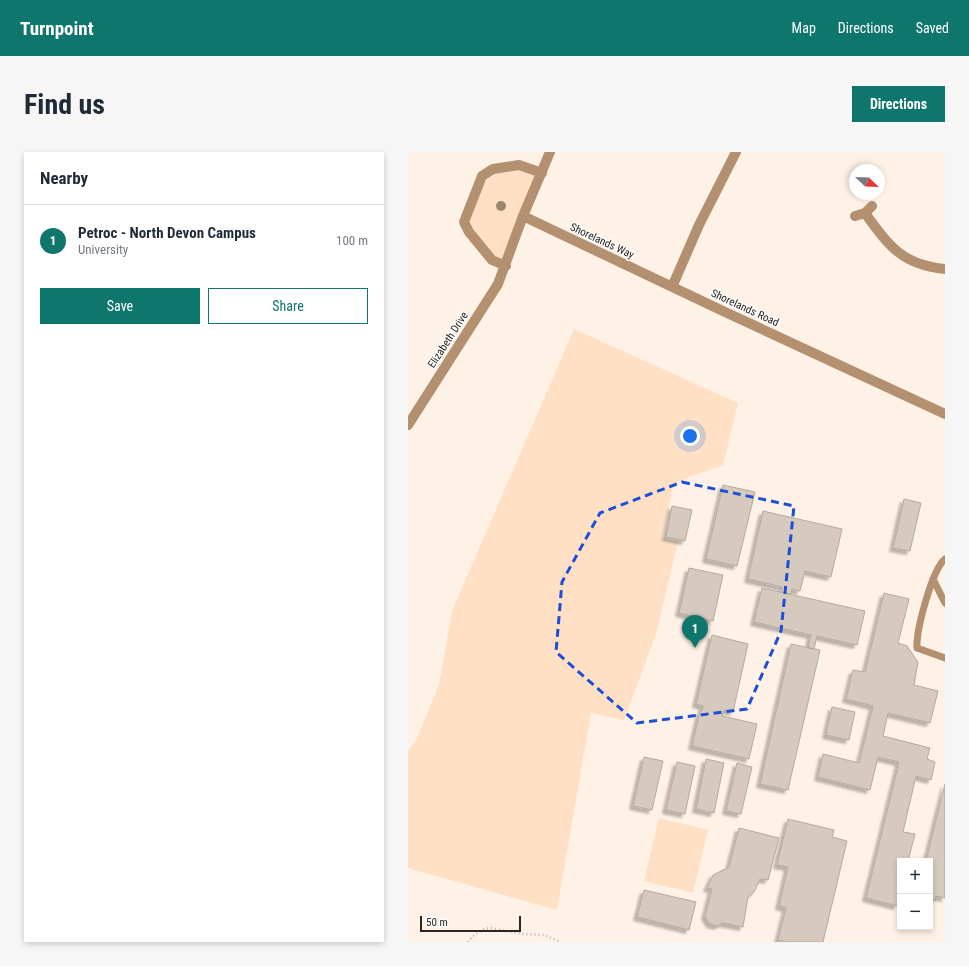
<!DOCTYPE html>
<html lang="en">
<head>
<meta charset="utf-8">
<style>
  body { margin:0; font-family:"Roboto Condensed",sans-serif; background:#f6f6f7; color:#1f2937 }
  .controls { position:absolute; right:12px; bottom:12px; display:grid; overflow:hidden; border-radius:0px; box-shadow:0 2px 6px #0003 }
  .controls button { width:36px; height:36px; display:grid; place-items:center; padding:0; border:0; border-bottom:1px solid #e0e1e3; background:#fff; color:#1f2937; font:20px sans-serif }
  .compass { position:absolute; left:441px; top:12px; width:36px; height:36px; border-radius:50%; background:#fff; box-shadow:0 2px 6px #0003; rotate:113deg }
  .scale { position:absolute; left:12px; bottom:10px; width:101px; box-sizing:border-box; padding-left:4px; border:2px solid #2a2621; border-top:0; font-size:11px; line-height:14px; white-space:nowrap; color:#2a2621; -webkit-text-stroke:3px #fff; paint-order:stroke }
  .you { position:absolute; left:282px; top:284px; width:14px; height:14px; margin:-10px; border:3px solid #fff; border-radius:50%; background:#1a73e8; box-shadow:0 0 0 6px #1a73e833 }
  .badge { display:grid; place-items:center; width:26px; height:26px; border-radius:50%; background:#0f766e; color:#fff; font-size:13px; font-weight:700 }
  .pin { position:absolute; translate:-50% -33px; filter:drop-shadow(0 1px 2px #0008) }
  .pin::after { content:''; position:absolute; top:21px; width:14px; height:12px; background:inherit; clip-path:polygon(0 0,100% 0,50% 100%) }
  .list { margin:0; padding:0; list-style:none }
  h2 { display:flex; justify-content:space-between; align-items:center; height:52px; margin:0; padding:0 16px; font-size:17px }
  h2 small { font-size:13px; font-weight:400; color:#747a83 }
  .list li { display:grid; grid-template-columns:26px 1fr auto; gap:12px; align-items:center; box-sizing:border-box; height:72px; padding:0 16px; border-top:1px solid #e0e1e3 }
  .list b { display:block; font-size:15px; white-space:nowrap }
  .list p { margin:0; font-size:13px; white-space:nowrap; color:#747a83 }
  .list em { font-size:13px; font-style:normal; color:#747a83 }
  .actions { display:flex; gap:8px; padding:12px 16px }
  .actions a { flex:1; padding:9px 0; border:1px solid #0f766e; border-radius:0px; text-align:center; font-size:14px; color:#0f766e }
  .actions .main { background:#0f766e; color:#fff }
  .map { position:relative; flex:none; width:537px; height:790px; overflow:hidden; border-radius:0px }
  header { display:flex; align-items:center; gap:24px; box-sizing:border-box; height:56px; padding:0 20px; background:#0f766e; color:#fff }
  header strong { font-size:19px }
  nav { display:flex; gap:22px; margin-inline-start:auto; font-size:14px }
  .intro { display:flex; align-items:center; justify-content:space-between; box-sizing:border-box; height:96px; padding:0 24px }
  h1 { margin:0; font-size:28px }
  .button { padding:10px 18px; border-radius:0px; background:#0f766e; color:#fff; font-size:14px; font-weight:700 }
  main { display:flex; gap:24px; padding:0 24px }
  aside { flex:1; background:#fff; border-radius:0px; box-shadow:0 2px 6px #0003 }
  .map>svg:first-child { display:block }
  .green { fill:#ffe0c4 }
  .building { fill:#d6cabf; stroke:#b5a99e; filter:url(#shadow) }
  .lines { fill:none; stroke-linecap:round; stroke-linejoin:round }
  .path { stroke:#bcb1a8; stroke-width:2.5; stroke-dasharray:1 3; stroke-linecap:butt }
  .lane { stroke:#b39070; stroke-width:7 }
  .street { stroke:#b39070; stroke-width:10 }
  .tree { fill:#9c866e }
  .marked { fill:none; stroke:#1d4ed8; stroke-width:3; stroke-dasharray:8 5; stroke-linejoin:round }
  .labels { text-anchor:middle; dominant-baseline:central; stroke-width:3; stroke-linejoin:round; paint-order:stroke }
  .street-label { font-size:11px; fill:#2a2621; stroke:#fff }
</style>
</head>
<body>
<header>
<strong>Turnpoint</strong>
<nav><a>Map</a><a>Directions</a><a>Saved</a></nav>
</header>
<div class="intro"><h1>Find us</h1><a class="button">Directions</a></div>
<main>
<aside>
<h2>Nearby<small></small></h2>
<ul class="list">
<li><span class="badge">1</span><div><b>Petroc - North Devon Campus</b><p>University</p></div><em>100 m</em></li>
</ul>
<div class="actions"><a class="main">Save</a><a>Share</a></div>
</aside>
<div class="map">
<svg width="537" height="790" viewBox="0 0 537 790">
  <defs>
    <filter id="shadow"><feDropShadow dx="-3.5" dy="3.5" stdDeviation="1" flood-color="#0004"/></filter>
  </defs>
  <rect width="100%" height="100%" fill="#fef1e6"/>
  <path class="green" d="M 108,18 L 128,23 L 95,107 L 87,104 L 61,71 L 77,30 L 86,22 Z
    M 166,177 L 330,251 L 315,313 L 266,331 L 254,386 L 270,390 L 248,482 L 216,568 L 183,561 L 149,758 L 0,716 L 0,599 L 8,588 L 31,533 L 44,459 Z
    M 251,666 L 300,678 L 285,741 L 236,729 Z"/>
  <path class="building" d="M 315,333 L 347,340 L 329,414 L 298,407 Z
    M 496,347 L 513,351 L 502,399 L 485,396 Z
    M 264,354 L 284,358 L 277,389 L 258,385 Z
    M 355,359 L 434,377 L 423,425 L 397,419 L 392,439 L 384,437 L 383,442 L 373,440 L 374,435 L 340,427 Z
    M 281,416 L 315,423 L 305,469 L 271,461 Z
    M 354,436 L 457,459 L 449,493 L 409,484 L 406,497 L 400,496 L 403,483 L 346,470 Z
    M 476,441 L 501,447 L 490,491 L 499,494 L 510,510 L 506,533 L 530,539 L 522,571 L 480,561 L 475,584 L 522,596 L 519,607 L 527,610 L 523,628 L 508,624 L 495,680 L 507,682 L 500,709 L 492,709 L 492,743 L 489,754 L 458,746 L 491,610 L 470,605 L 462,638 L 410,625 L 415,602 L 451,611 L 465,554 L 438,547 L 445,518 L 457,520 Z
    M 304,483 L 340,492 L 325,560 L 316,558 L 314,564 L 349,572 L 341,607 L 284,594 L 292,559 L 294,559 L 295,554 L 288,552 Z
    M 383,492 L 412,498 L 380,638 L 352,632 Z
    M 424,555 L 447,560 L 441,588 L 418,583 Z
    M 236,605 L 255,609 L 244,658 L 225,654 Z
    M 298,607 L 316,611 L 306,661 L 288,657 Z
    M 269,610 L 287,614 L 277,662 L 258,658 Z
    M 329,611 L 344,615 L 333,662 L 318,659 Z
    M 537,632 L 537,746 L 528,744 L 527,749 L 522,747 L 522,709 L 518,709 Z
    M 380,667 L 426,678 L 424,685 L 439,689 L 415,790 L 378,790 L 370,788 L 378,756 L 371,754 L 380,715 L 369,713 Z
    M 331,676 L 371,686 L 360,728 L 352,727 L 346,740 L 340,745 L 335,775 L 315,771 L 309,774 L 302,772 L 297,764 L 304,737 L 299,736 L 305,723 L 321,715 Z
    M 236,738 L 288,750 L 281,778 L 229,765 Z"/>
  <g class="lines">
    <path class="path" d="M 60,790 L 65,784 L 76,777 L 83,776 L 114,782 L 137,783 L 152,790"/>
    <path class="lane" d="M 537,407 C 524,418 508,478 509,496 L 537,506
      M 525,427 L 537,451"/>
    <path class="street" d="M 457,61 C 481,94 494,113 537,117
      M 115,64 L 317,160 L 537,262
      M 447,64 L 457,61 L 464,54
      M 98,114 L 84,108 L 61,80 L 56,70 L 74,24 L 85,17 L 111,13 L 134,21
      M 264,135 L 291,73 L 328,0
      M 0,273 L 90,132 L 115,64 L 142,0"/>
  </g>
  <circle class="tree" cx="93" cy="54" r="5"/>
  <path class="marked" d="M 274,330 L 386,354 L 373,479 L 339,557 L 229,571 L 148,500 L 154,430 L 192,361 Z"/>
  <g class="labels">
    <g class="street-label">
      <text transform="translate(194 89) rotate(25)">Shorelands Way</text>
      <text transform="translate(337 156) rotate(25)">Shorelands Road</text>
      <text transform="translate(40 188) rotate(-57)">Elizabeth Drive</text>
    </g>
  </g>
</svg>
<div class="controls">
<button>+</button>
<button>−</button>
</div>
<svg class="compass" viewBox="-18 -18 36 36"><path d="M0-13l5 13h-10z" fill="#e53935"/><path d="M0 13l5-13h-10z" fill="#747a83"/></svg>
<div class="scale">50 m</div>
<div class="you"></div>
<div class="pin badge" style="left:287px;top:496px">1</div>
</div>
</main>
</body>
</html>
